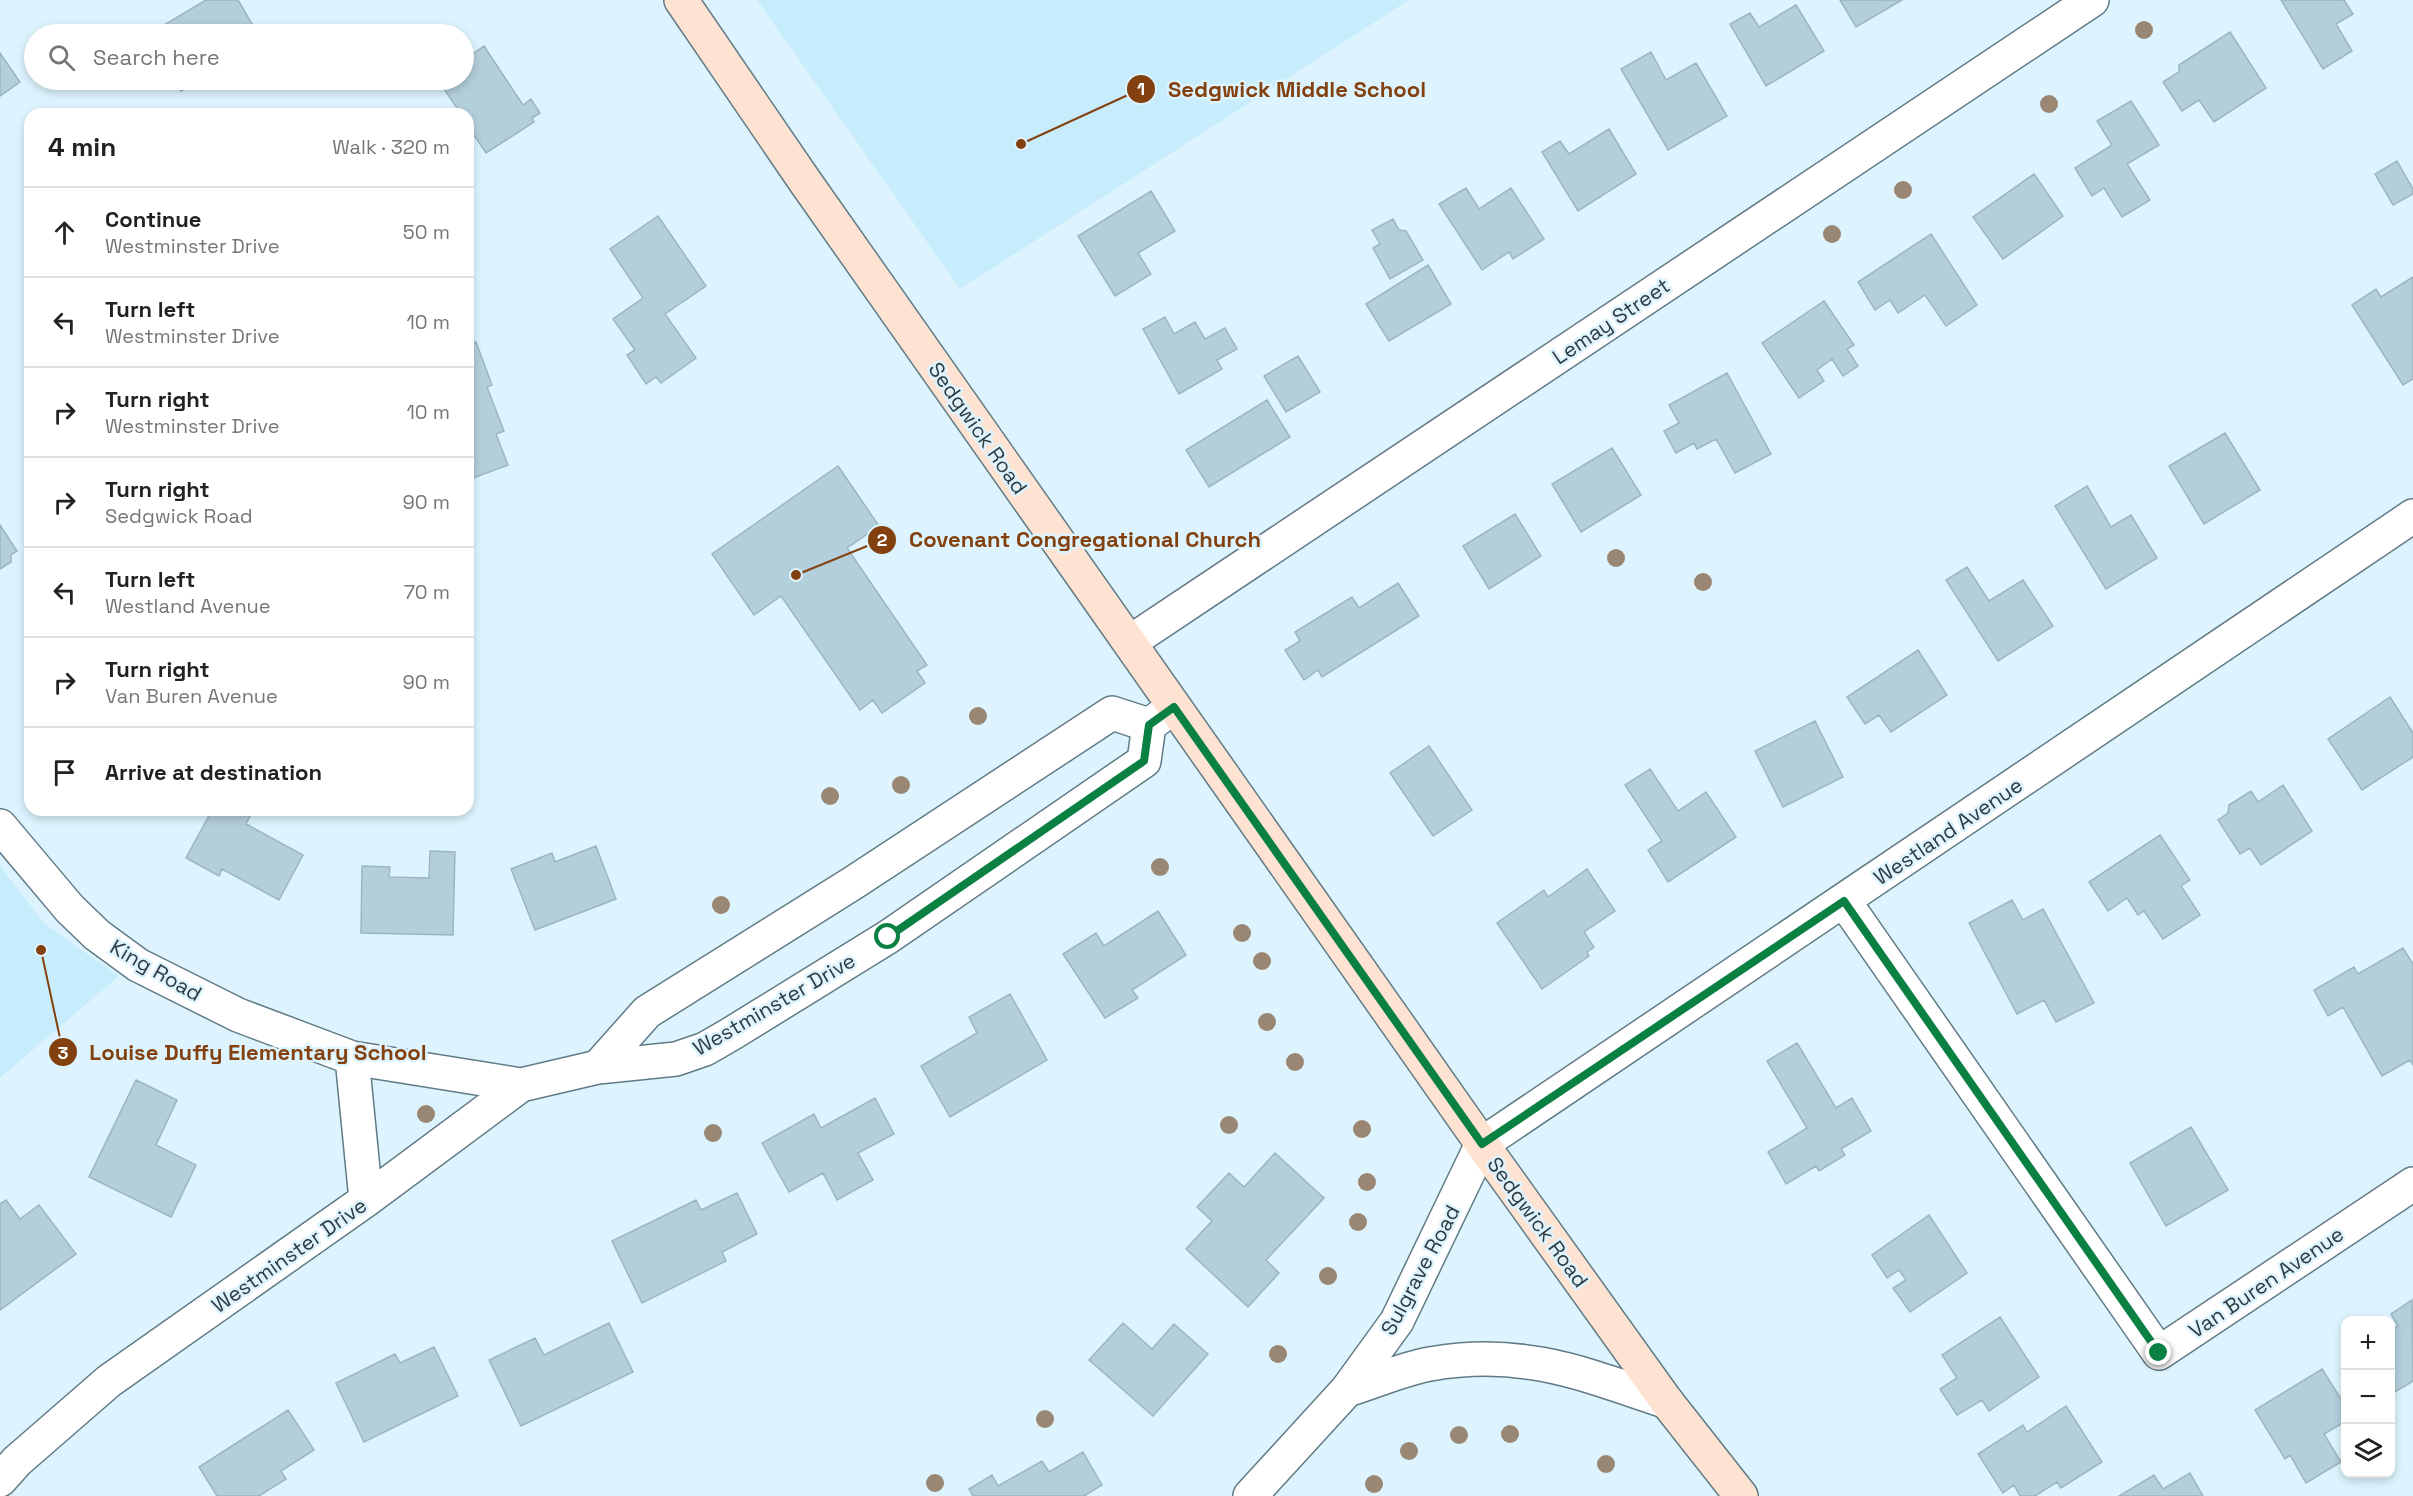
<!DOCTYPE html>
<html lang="en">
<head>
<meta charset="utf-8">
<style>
  body { margin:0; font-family:"Space Grotesk",sans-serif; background:#f2f2f2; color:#222 }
  .controls { position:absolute; right:18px; bottom:18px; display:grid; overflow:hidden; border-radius:12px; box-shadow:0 3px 9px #0003 }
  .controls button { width:54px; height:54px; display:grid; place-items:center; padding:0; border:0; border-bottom:2px solid #e0e0e0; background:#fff; color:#222; font:30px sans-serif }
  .stop { position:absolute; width:18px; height:18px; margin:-14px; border:4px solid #0b8043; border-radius:50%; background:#fff }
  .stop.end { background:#0b8043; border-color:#fff; box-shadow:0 2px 6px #0008 }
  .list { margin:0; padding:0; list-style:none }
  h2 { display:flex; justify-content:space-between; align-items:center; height:78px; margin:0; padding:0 24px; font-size:26px }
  h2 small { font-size:20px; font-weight:400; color:#767676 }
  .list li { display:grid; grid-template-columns:39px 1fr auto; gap:18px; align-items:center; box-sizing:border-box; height:90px; padding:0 24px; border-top:2px solid #e0e0e0 }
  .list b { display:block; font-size:22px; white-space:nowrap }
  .list p { margin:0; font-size:20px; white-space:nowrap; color:#767676 }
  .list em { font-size:20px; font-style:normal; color:#767676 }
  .icon { flex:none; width:33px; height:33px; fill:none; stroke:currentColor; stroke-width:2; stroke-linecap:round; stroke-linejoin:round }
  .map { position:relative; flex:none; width:2413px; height:1496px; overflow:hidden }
  .search { position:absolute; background:#fff; box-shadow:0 3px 9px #0003; left:24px; top:24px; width:450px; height:66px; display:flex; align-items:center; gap:15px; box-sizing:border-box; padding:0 21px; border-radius:33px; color:#767676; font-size:22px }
  .panel { position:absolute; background:#fff; box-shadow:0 3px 9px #0003; left:24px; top:108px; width:450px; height:708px; border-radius:18px }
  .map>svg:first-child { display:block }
  .built { fill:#c7ecfc }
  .building { fill:#b3cfdb; stroke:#9bb6c2; stroke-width:1.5 }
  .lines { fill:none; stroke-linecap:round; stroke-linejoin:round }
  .street-casing { stroke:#617b86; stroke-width:36 }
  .secondary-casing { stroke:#617b86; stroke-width:36 }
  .street { stroke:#fff; stroke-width:33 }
  .secondary { stroke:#fee3d3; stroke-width:33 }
  .tree { fill:#998673 }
  .route { stroke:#0b8043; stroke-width:8 }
  .labels { text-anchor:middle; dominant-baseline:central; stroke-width:5; stroke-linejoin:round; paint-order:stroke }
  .street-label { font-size:21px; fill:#303b40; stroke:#ddf4fe }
  .leader { fill:none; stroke:#834110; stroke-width:2 }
  .callout-dot { fill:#834110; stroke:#ddf4fe; stroke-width:2 }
  .mark-label { font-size:18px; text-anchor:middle; font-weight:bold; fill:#fff }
  .callout-label { font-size:22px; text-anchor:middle; font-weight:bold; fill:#834110; stroke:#ddf4fe; stroke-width:5; stroke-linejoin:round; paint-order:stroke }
</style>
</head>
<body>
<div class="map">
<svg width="2413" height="1496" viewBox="0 0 2413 1496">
  <rect width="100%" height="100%" fill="#ddf4fe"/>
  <path class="built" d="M 757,0 L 1409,0 L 960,289 Z
    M 0,866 L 45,924 L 119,976 L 0,1078 Z"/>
  <path class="building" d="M 206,0 L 238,0 L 258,34 L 149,34 Z
    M 1840,0 L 1902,0 L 1856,27 Z
    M 2281,0 L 2344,0 L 2353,14 L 2336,24 L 2352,51 L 2323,69 Z
    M 1796,5 L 1824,51 L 1766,86 L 1730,24 L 1750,13 L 1759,27 Z
    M 2230,32 L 2266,88 L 2214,122 L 2199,100 L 2182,111 L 2163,82 L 2179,72 L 2179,65 Z
    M 484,46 L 523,105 L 531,99 L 540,113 L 532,118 L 534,122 L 486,153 L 468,126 L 468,114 L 461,114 L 438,80 L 464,80 L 464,60 Z
    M 1651,52 L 1666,80 L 1696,63 L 1727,116 L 1668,150 L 1621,69 Z
    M 0,53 L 20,82 L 0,96 Z
    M 174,80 L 202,80 L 181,91 Z
    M 2131,101 L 2159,145 L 2127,164 L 2150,200 L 2122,217 L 2104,188 L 2092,196 L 2075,168 L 2112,145 L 2097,121 Z
    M 1609,129 L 1636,174 L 1578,211 L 1542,152 L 1560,141 L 1569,154 Z
    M 2397,161 L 2413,189 L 2413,194 L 2393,205 L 2375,174 Z
    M 2034,174 L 2063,216 L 2003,259 L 1973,217 Z
    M 1466,188 L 1479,209 L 1511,188 L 1544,239 L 1513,259 L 1509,252 L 1482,270 L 1439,204 Z
    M 1151,191 L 1175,231 L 1138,253 L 1151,274 L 1115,296 L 1078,236 Z
    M 658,216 L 706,286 L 665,314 L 696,358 L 661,383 L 656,377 L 646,384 L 627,355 L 635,350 L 613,319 L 643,298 L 610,249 Z
    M 1393,219 L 1399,230 L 1406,231 L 1423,260 L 1390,279 L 1373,248 L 1380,244 L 1372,230 Z
    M 1931,234 L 1977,305 L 1946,326 L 1925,295 L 1898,313 L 1890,300 L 1875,310 L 1858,282 Z
    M 1428,265 L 1451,304 L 1389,341 L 1366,304 Z
    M 2413,277 L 2413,379 L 2403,385 L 2352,305 L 2376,289 L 2381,297 Z
    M 1824,301 L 1854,345 L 1847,349 L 1858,366 L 1843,376 L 1832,359 L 1817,370 L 1824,381 L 1799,398 L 1762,343 Z
    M 1165,317 L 1174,334 L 1195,322 L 1205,339 L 1225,328 L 1237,349 L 1217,360 L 1222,369 L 1179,394 L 1143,329 Z
    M 476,342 L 492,385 L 487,387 L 504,431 L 496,434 L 508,465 L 468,480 L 468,345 Z
    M 1298,356 L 1320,392 L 1286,412 L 1264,376 Z
    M 1727,373 L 1771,454 L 1735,473 L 1716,439 L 1697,449 L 1694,443 L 1676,453 L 1664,431 L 1679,423 L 1669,405 Z
    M 1267,400 L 1290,437 L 1209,487 L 1186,450 Z
    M 2225,433 L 2260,490 L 2204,524 L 2169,466 Z
    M 1612,448 L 1641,495 L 1581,532 L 1552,484 Z
    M 838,466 L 879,526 L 847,548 L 927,665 L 917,671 L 925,683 L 882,713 L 873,700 L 860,710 L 781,596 L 754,615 L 712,554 Z
    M 2087,486 L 2111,527 L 2131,515 L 2157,558 L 2106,589 L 2055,506 Z
    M 1515,514 L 1541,556 L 1489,589 L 1463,546 Z
    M 0,525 L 17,551 L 11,555 L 11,562 L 0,569 Z
    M 1967,567 L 1989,601 L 2023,580 L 2053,626 L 1998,661 L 1946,580 Z
    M 1398,583 L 1419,616 L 1322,677 L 1318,670 L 1304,680 L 1285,650 L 1300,641 L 1295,632 L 1352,597 L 1359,608 Z
    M 1918,650 L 1947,695 L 1891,732 L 1879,715 L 1865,724 L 1847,697 Z
    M 2390,697 L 2413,733 L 2413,757 L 2362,790 L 2328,739 Z
    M 1815,721 L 1843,777 L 1783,807 L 1755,751 Z
    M 1429,746 L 1472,810 L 1433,836 L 1390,773 Z
    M 1650,769 L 1678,811 L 1706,792 L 1736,837 L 1668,882 L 1648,850 L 1662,841 L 1625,785 Z
    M 2283,785 L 2312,831 L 2261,865 L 2250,848 L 2240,854 L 2218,820 L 2228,813 L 2229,805 L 2251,791 L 2258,802 Z
    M 212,810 L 240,810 L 250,816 L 246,824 L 303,855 L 279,900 L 222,869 L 219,876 L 186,858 Z
    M 2160,835 L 2190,880 L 2181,886 L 2200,915 L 2163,939 L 2144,911 L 2138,915 L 2127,898 L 2108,911 L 2089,882 Z
    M 596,846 L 616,899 L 535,930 L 511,869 L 552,853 L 555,862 Z
    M 430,851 L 455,852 L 453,935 L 361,933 L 362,866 L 390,867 L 389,877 L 429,878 Z
    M 1587,869 L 1615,911 L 1584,932 L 1594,947 L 1587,952 L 1589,956 L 1542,989 L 1497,923 L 1544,890 L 1548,897 Z
    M 2012,900 L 2023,920 L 2043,909 L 2094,1003 L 2056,1022 L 2044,1000 L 2017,1014 L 1969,923 Z
    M 1158,911 L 1186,955 L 1132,990 L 1138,998 L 1105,1018 L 1063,954 L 1096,933 L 1104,946 Z
    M 2403,948 L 2413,964 L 2413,1065 L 2410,1060 L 2382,1076 L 2343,1007 L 2328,1016 L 2314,990 L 2354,967 L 2358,974 Z
    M 1010,994 L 1047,1060 L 950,1117 L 921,1066 L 977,1033 L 969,1017 Z
    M 1797,1043 L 1836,1108 L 1852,1098 L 1871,1131 L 1841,1149 L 1845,1155 L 1819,1171 L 1816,1166 L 1786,1184 L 1768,1152 L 1807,1128 L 1767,1061 Z
    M 136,1080 L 177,1100 L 156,1145 L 196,1165 L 171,1217 L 89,1177 Z
    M 875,1098 L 894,1134 L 858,1153 L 873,1180 L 837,1200 L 823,1173 L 789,1192 L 762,1143 L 814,1114 L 821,1128 Z
    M 2191,1127 L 2228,1190 L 2166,1226 L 2130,1163 Z
    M 1275,1153 L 1324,1198 L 1266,1260 L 1279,1273 L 1248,1307 L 1186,1249 L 1212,1221 L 1197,1207 L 1229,1173 L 1244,1187 Z
    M 737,1193 L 757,1234 L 722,1252 L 726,1261 L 642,1303 L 612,1241 L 696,1200 L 701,1210 Z
    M 6,1200 L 20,1219 L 39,1205 L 76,1254 L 0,1310 L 0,1204 Z
    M 1929,1215 L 1967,1273 L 1910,1312 L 1893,1288 L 1906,1280 L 1899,1270 L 1887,1278 L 1872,1255 Z
    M 2412,1300 L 2413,1381 L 2390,1395 L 2390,1331 L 2398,1326 L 2391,1314 Z
    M 2000,1317 L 2039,1377 L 1989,1411 L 1982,1400 L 1957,1415 L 1940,1389 L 1957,1378 L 1942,1355 Z
    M 609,1323 L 633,1372 L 521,1426 L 489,1360 L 535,1338 L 544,1355 Z
    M 1123,1323 L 1152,1349 L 1174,1324 L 1208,1354 L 1153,1416 L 1089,1360 Z
    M 434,1347 L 458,1396 L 364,1442 L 336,1383 L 395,1354 L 400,1363 Z
    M 2322,1369 L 2346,1407 L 2346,1421 L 2324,1434 L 2341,1462 L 2306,1483 L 2290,1455 L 2285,1459 L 2255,1410 Z
    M 2066,1406 L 2102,1462 L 2061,1488 L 2057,1482 L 2035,1496 L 2020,1496 L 2014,1485 L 2003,1493 L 1978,1454 L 2023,1425 L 2027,1432 Z
    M 288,1410 L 314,1450 L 281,1471 L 286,1479 L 259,1496 L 217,1496 L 199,1467 Z
    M 1083,1452 L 1102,1485 L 1084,1496 L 973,1496 L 969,1489 L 992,1475 L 998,1486 L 1042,1461 L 1049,1472 Z
    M 2190,1473 L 2203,1496 L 2119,1496 L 2154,1475 L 2163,1489 Z"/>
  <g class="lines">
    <g class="street-casing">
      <path id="street" d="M 1130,642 L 2092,0
        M 0,826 L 70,909 L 97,935 L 138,965 L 238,1015 L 352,1058 L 521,1085
        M 1844,901 L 2159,1353 L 2413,1184
        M 352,1058 L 366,1200
        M 598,1067 L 647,1012 L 853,883 L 1112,713 L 1149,725
        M 1347,1390 C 1374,1382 1402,1369 1430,1364 C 1522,1348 1582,1373 1667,1402
        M 0,1480 L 17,1461 L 109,1381 L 366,1200 L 521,1085 L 598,1067 L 676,1059 L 705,1049 L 731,1034 L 888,937 L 1144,761 L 1149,725 L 1174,707
        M 1250,1496 L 1347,1390 L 1397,1321 L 1482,1144 L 2413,516"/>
    </g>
    <g class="secondary-casing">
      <path id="secondary" d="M 681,0 L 804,180 L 1482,1144 L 1667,1402 L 1741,1496"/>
    </g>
    <use href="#street" class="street"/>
    <use href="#secondary" class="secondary"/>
  </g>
  <g class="tree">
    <circle cx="2144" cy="30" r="9"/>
    <circle cx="2049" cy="104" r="9"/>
    <circle cx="1903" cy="190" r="9"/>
    <circle cx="1832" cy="234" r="9"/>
    <circle cx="1616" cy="558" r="9"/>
    <circle cx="1703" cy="582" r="9"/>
    <circle cx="978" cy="716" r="9"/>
    <circle cx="901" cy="785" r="9"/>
    <circle cx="830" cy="796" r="9"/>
    <circle cx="1160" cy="867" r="9"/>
    <circle cx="721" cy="905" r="9"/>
    <circle cx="1242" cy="933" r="9"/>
    <circle cx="1262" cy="961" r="9"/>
    <circle cx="1267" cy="1022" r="9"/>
    <circle cx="1295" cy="1062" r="9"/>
    <circle cx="426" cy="1114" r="9"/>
    <circle cx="1229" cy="1125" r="9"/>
    <circle cx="1362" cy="1129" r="9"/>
    <circle cx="713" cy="1133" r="9"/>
    <circle cx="1367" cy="1182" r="9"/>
    <circle cx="1358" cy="1222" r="9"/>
    <circle cx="1328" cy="1276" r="9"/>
    <circle cx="1278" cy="1354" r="9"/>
    <circle cx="1045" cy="1419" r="9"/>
    <circle cx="1510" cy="1434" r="9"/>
    <circle cx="1459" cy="1435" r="9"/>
    <circle cx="1409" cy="1451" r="9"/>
    <circle cx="1606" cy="1464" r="9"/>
    <circle cx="935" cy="1483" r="9"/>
    <circle cx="1374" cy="1484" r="9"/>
  </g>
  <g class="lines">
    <path class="route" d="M 888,937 L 1144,761 L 1149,725 L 1174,707 L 1482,1144 L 1844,901 L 2159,1353"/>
  </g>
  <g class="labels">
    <g class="street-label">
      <text transform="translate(1611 321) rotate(-34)">Lemay Street</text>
      <text transform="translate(978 428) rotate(55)">Sedgwick Road</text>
      <text transform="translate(1948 831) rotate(-34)">Westland Avenue</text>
      <text transform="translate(156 970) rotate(30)">King Road</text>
      <text transform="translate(774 1004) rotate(-30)">Westminster Drive</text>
      <text transform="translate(1538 1222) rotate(54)">Sedgwick Road</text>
      <text transform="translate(289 1255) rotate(-35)">Westminster Drive</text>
      <text transform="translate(1420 1270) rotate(-62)">Sulgrave Road</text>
      <text transform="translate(2266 1282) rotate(-34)">Van Buren Avenue</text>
    </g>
  </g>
  <path class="leader" d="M1021 144L1141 89M796 575L882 540M41 950L63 1052"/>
  <g class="callout-dot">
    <circle cx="1021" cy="144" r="6"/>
    <circle cx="796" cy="575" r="6"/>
    <circle cx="41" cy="950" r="6"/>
    <circle cx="1141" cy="89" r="15"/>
    <circle cx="882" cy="540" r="15"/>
    <circle cx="63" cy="1052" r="15"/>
  </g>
  <g class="mark-label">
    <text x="1141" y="95">1</text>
    <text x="882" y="546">2</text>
    <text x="63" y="1059">3</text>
  </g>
  <g class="callout-label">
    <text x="1297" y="97">Sedgwick Middle School</text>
    <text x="1085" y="547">Covenant Congregational Church</text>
    <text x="258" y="1060">Louise Duffy Elementary School</text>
  </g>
</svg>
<div class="controls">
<button>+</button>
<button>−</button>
<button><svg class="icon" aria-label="layers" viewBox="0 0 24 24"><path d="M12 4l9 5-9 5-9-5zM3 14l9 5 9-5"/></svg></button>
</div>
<div class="stop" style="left:888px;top:937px"></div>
<div class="stop end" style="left:2159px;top:1353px"></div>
<div class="search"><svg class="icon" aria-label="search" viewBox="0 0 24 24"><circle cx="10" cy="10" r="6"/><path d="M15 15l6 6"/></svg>Search here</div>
<section class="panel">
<h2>4 min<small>Walk · 320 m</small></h2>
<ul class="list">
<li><svg class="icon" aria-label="ahead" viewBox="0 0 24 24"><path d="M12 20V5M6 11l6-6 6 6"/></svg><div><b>Continue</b><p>Westminster Drive</p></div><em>50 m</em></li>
<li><svg class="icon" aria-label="left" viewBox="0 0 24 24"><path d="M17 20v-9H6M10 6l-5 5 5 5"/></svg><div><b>Turn left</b><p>Westminster Drive</p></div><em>10 m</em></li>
<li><svg class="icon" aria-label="right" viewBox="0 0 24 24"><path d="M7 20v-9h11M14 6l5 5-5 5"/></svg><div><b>Turn right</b><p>Westminster Drive</p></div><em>10 m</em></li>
<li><svg class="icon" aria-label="right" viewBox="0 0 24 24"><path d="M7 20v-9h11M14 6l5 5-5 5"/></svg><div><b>Turn right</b><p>Sedgwick Road</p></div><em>90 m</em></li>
<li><svg class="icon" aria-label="left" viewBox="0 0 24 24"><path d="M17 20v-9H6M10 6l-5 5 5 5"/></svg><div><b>Turn left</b><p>Westland Avenue</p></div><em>70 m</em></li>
<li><svg class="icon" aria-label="right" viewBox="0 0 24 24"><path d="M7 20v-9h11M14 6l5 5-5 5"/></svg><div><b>Turn right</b><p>Van Buren Avenue</p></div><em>90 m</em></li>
<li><svg class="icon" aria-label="arrive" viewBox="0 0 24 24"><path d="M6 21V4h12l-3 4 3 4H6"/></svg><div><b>Arrive at destination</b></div></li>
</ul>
</section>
</div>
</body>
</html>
